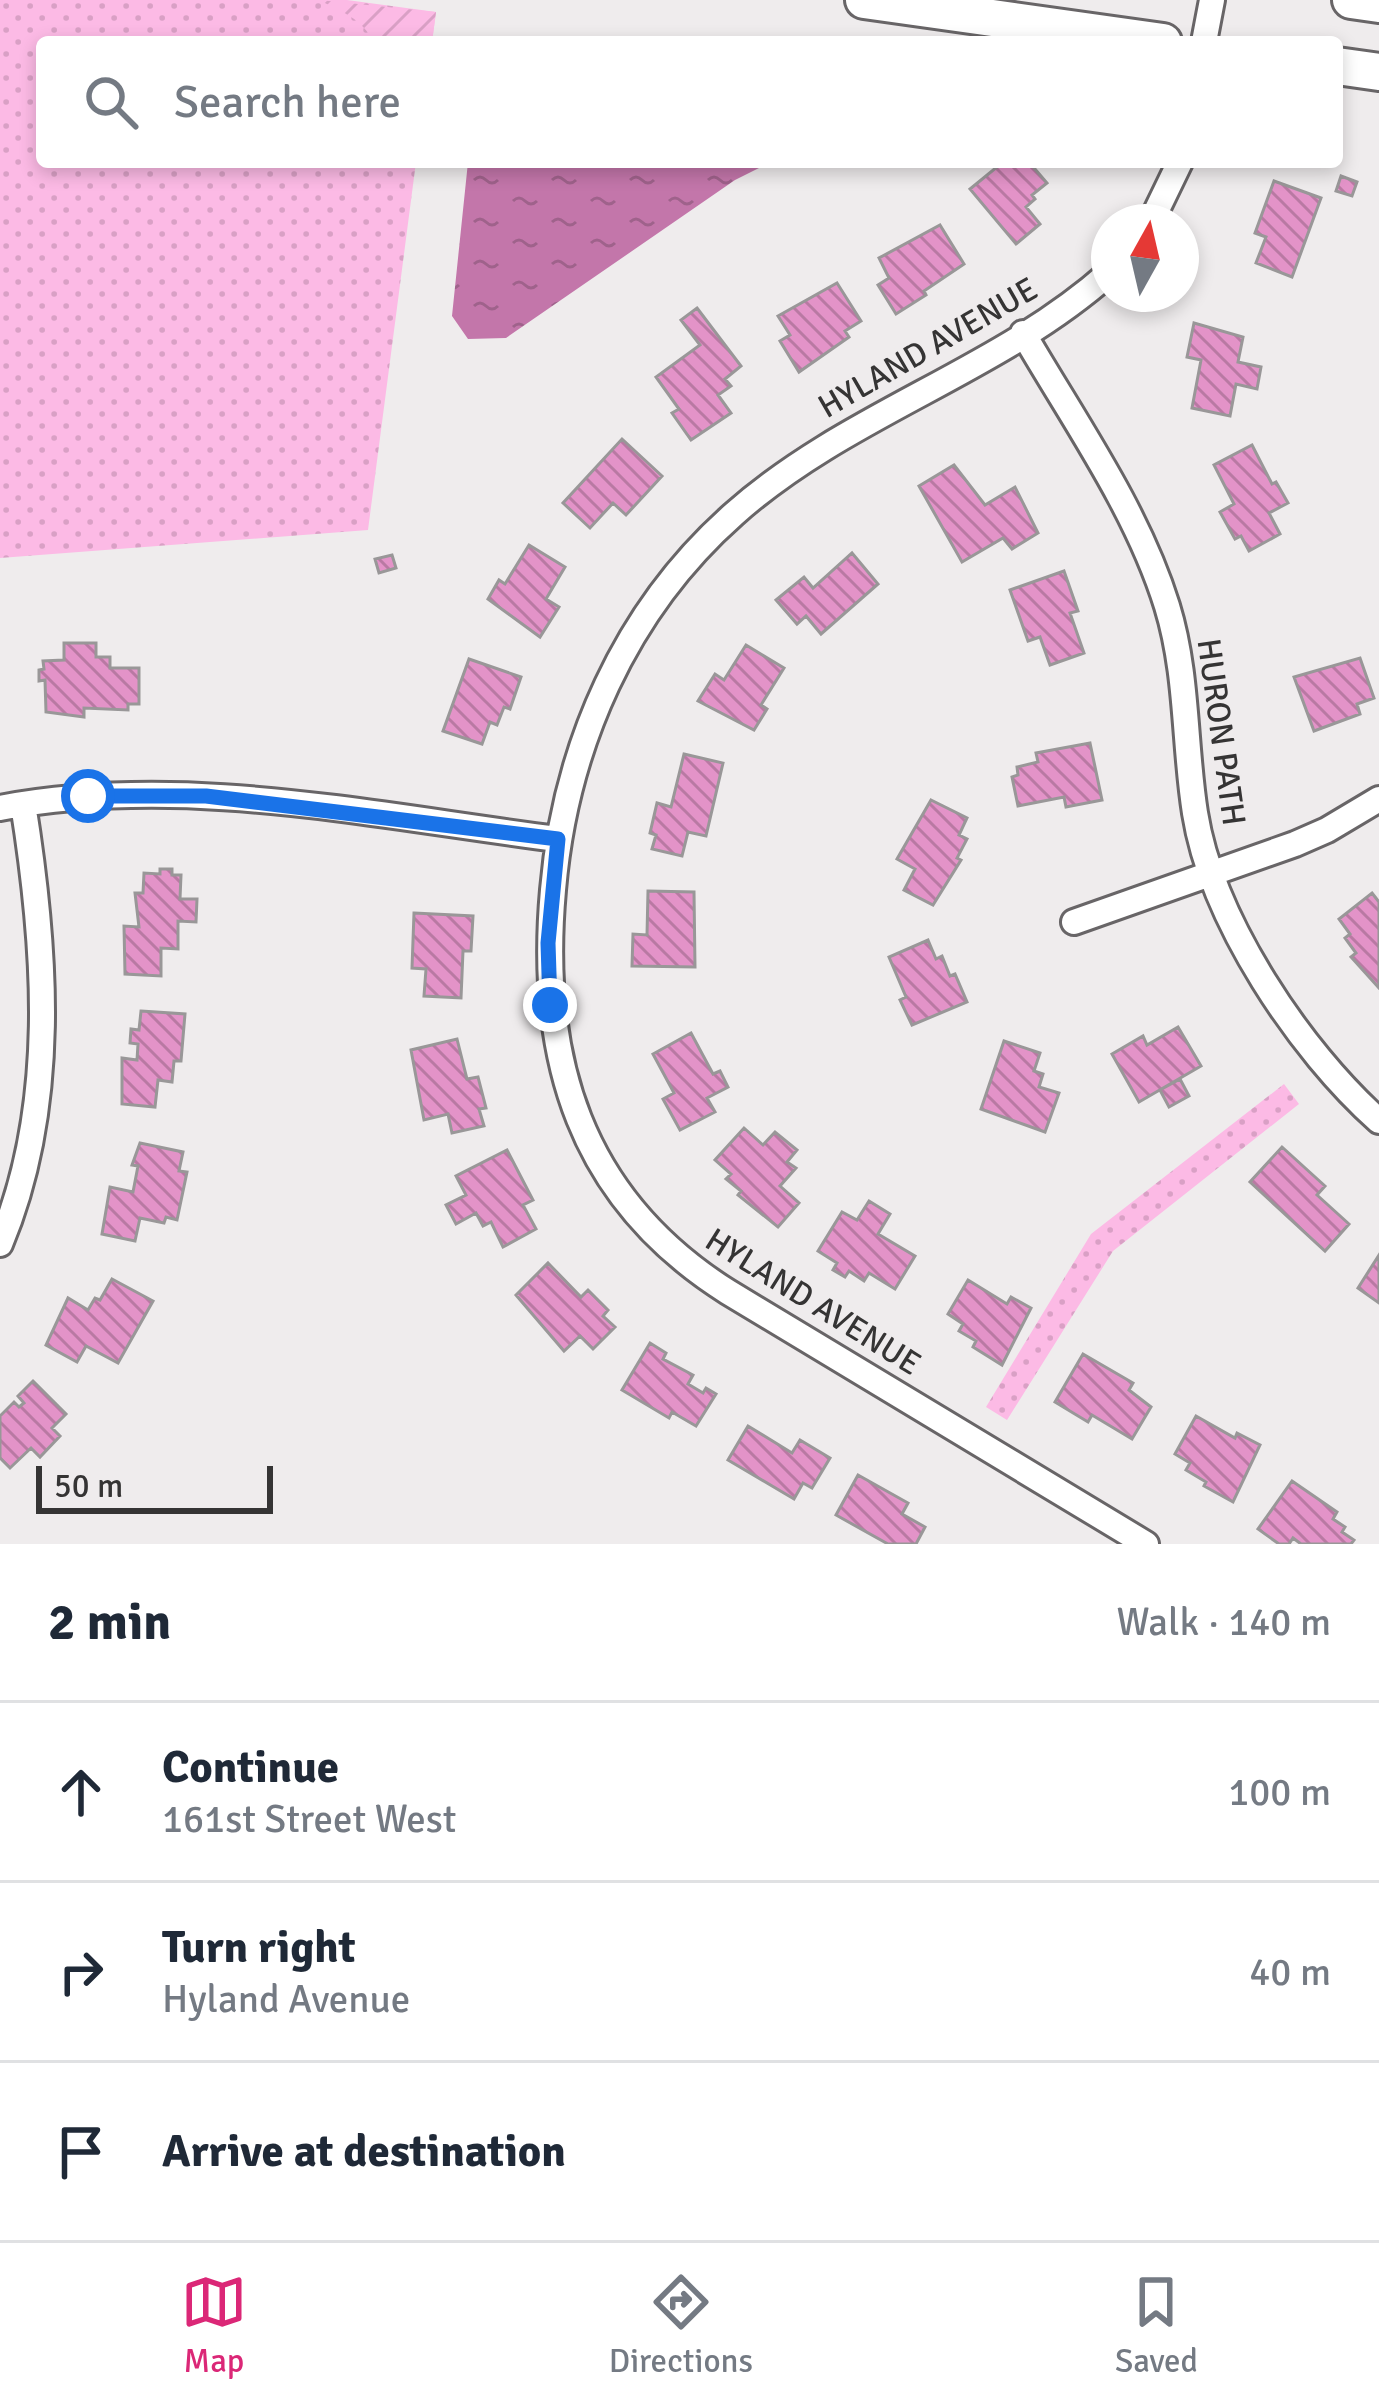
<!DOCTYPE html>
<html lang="en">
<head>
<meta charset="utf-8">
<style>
  body { margin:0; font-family:Signika,sans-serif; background:#f6f6f7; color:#1f2937 }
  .compass { position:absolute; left:1091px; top:204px; width:108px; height:108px; border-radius:50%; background:#fff; box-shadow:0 6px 18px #0003; rotate:8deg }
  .scale { position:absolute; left:36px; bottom:30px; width:237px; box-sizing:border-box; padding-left:12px; border:6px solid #353434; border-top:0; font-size:33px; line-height:42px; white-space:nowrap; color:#353434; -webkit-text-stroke:9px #efeced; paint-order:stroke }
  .stop { position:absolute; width:36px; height:36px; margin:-27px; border:9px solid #1a73e8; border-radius:50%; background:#fff }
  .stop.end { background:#1a73e8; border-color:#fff; box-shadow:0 3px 12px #0008 }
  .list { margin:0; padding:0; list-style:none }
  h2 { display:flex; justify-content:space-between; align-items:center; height:156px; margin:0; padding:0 48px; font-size:51px }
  h2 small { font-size:39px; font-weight:400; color:#747a83 }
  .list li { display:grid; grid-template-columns:78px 1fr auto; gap:36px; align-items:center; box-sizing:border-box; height:180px; padding:0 48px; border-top:3px solid #e0e1e3 }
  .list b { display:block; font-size:45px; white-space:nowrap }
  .list p { margin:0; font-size:39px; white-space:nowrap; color:#747a83 }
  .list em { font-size:39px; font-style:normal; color:#747a83 }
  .icon { flex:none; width:66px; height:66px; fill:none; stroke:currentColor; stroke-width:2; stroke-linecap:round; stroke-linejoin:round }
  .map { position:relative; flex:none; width:1379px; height:1544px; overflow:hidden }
  .search { position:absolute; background:#fff; box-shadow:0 6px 18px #0003; left:36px; right:36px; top:36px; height:132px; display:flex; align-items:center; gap:30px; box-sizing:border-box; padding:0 42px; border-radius:12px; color:#747a83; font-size:45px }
  .sheet { height:696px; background:#fff }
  nav { display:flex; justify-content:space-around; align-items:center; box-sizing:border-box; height:168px; border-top:3px solid #e0e1e3; background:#fff; font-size:33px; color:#747a83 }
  nav a { display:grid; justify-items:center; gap:6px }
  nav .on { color:#db2777 }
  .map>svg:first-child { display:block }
  .grass { fill:url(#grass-dots) }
  .garden { fill:url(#garden-furrows) }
  .water { fill:url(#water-ripples) }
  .building { fill:url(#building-back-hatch); stroke:#999798; stroke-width:3 }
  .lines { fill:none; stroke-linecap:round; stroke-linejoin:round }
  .street-casing { stroke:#686567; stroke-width:30 }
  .secondary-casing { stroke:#686567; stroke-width:42 }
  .street { stroke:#fff; stroke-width:24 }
  .secondary { stroke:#fff; stroke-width:36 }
  .route { stroke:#1a73e8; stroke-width:15 }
  .labels { text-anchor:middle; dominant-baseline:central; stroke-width:9; stroke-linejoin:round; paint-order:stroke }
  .street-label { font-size:33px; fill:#353434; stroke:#efeced }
</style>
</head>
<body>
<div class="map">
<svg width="1379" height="1544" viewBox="0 0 1379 1544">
  <defs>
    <pattern id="grass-dots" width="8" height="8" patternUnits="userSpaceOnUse" patternTransform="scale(3)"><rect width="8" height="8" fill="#fcbae5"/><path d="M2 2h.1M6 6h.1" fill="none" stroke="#d9a0c5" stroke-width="1.8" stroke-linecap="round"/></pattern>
    <pattern id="garden-furrows" width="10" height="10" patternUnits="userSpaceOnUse" patternTransform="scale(3)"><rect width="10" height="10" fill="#fcbae5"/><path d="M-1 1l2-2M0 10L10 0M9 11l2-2" fill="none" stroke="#d9a0c5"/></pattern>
    <pattern id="water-ripples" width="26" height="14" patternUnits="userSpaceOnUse" patternTransform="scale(3)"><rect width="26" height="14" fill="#c376aa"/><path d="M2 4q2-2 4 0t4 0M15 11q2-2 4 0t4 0" fill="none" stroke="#9f628b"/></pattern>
    <pattern id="building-back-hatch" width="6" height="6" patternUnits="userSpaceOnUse" patternTransform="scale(3)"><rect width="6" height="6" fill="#e393c8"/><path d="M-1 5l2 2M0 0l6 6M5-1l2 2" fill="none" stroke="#b979a3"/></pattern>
  </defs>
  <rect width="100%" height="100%" fill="#efeced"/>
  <path class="grass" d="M 0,0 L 347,0 L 436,12 L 432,42 L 42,42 L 42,162 L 416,162 L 368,530 L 0,558 Z
    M 1284,1084 L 1299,1104 L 1113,1251 L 1007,1420 L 986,1407 L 1091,1234 Z"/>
  <path class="garden" d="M 319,0 L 436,12 L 432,42 L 373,42 C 364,19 338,10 319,0 Z"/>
  <path class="water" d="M 468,162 L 771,162 L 735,180 L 506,338 L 468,339 L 452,316 Z"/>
  <path class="building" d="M 1003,162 L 1029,162 L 1047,183 L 1032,195 L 1035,199 L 1026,207 L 1040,224 L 1016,244 L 970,189 Z
    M 1341,176 L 1357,182 L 1352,196 L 1336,191 Z
    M 1274,181 L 1321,198 L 1292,277 L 1256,263 L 1266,237 L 1255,233 Z
    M 940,225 L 964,264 L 924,291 L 926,295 L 896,314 L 878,285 L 889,278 L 879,258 Z
    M 837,283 L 861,321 L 845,331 L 849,337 L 799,372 L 780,341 L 790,335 L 778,316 Z
    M 697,308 L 741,366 L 725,379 L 731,386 L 718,395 L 731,413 L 691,440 L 672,413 L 679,409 L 656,377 L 700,345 L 681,320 Z
    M 1194,323 L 1243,337 L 1238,362 L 1261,367 L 1257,389 L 1236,384 L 1230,416 L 1192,408 L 1201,360 L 1187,357 Z
    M 622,439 L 662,476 L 626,515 L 613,503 L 590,528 L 563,503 Z
    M 1252,445 L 1272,484 L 1276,482 L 1288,503 L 1269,513 L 1280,534 L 1249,551 L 1241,536 L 1235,539 L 1220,512 L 1234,504 L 1214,465 Z
    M 954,465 L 985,505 L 1015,487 L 1038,533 L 1012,549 L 1003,538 L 962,562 L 919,486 Z
    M 529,545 L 565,567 L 546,599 L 559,607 L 540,637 L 488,599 L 499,580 L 505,584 Z
    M 852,553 L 878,584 L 821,634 L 806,616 L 797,624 L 776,600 L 804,577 L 813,588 Z
    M 392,555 L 396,568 L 379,573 L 375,559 Z
    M 1064,571 L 1078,611 L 1070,613 L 1084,653 L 1050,665 L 1040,637 L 1028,641 L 1010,590 Z
    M 64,643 L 96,643 L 96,657 L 110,657 L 110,668 L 139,668 L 139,704 L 128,704 L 128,710 L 84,708 L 84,717 L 46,712 L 45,680 L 39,681 L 39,670 L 44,669 L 43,661 L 64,660 Z
    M 746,645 L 784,668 L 761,705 L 767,709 L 754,730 L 698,701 L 715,674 L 724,680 Z
    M 1360,658 L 1374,698 L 1357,704 L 1360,714 L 1314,731 L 1294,677 Z
    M 469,659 L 521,677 L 510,709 L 504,707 L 497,725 L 490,722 L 482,744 L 443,731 Z
    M 1090,743 L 1102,800 L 1066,807 L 1064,797 L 1018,806 L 1012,777 L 1018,775 L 1017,767 L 1038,762 L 1036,753 Z
    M 684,754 L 723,763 L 706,836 L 688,832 L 682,856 L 652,849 L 656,835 L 650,833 L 657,803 L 671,807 Z
    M 931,800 L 967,818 L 959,835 L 967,839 L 957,858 L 961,860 L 933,905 L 904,890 L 915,869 L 897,859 Z
    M 160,869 L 172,869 L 172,875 L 181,875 L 180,899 L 197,899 L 196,922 L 178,921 L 178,949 L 161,948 L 161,976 L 125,974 L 124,926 L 139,927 L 135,893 L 143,893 L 144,873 L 160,874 Z
    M 648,891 L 694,892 L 695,967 L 632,966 L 633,934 L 647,935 Z
    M 1372,893 L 1379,902 L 1379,988 L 1351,957 L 1356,953 L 1345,938 L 1350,934 L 1339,919 Z
    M 414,913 L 473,916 L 471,951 L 463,951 L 461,998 L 424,996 L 426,969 L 412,968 Z
    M 928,940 L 936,959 L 942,956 L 950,976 L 955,974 L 967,1002 L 912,1025 L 900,1000 L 906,997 L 889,957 Z
    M 141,1011 L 185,1014 L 181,1061 L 174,1061 L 172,1082 L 158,1080 L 155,1107 L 122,1104 L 122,1058 L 137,1060 L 138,1044 L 130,1043 L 131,1029 L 139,1030 Z
    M 1178,1027 L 1201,1066 L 1139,1102 L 1112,1054 L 1143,1036 L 1147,1045 Z
    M 691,1033 L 713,1074 L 720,1071 L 728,1087 L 707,1098 L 715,1112 L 680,1130 L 663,1099 L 674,1093 L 653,1054 Z
    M 457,1039 L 467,1079 L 478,1077 L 486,1108 L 479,1109 L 484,1126 L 452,1133 L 448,1114 L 424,1120 L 411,1050 Z
    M 1004,1041 L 1040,1053 L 1034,1071 L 1043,1074 L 1039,1087 L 1059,1093 L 1045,1132 L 981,1109 Z
    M 1180,1079 L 1189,1096 L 1169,1107 L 1160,1090 Z
    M 744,1128 L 763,1145 L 775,1132 L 797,1150 L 787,1162 L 796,1168 L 780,1186 L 799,1203 L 778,1227 L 738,1195 L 741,1191 L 726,1179 L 731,1174 L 715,1160 Z
    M 140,1143 L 183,1152 L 179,1171 L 187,1172 L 177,1220 L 166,1217 L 164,1223 L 140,1218 L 135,1241 L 102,1234 L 110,1187 L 133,1192 L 138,1166 L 132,1165 Z
    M 1282,1147 L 1325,1186 L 1317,1195 L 1349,1224 L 1325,1251 L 1250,1182 Z
    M 507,1150 L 533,1200 L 523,1205 L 536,1229 L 503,1247 L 491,1222 L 483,1226 L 476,1213 L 456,1224 L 446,1205 L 466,1195 L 456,1176 Z
    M 869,1201 L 890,1214 L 878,1234 L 915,1256 L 895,1289 L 869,1273 L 864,1281 L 849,1271 L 845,1277 L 833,1270 L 837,1263 L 818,1251 L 842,1212 L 857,1220 Z
    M 1379,1255 L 1379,1303 L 1358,1288 Z
    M 548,1263 L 581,1297 L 588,1290 L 608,1310 L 603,1316 L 615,1327 L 593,1349 L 580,1336 L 564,1351 L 516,1295 Z
    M 112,1279 L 153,1301 L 118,1363 L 86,1346 L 77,1362 L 46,1345 L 68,1298 L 88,1310 L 95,1298 L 100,1300 Z
    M 968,1280 L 1007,1304 L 1011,1297 L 1031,1308 L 1002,1365 L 973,1347 L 976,1341 L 959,1331 L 963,1324 L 948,1314 Z
    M 650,1343 L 666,1353 L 663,1359 L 693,1375 L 688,1384 L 703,1393 L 706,1388 L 716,1394 L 696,1426 L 672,1412 L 669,1418 L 622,1390 Z
    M 1083,1354 L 1133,1383 L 1129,1390 L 1151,1407 L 1132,1439 L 1092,1415 L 1088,1422 L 1055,1402 Z
    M 33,1381 L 66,1414 L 52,1428 L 60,1436 L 40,1457 L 31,1448 L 10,1468 L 0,1458 L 0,1416 L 14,1402 L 19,1407 L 24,1403 L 18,1396 Z
    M 1196,1416 L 1235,1438 L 1237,1433 L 1260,1445 L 1233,1502 L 1204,1486 L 1206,1482 L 1186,1470 L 1190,1463 L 1175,1454 Z
    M 748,1426 L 792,1453 L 800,1440 L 830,1458 L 812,1488 L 803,1483 L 794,1499 L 728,1460 Z
    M 858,1475 L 908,1503 L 902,1514 L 925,1527 L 916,1544 L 888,1544 L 836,1515 Z
    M 1292,1481 L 1337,1512 L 1333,1519 L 1345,1527 L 1342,1532 L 1354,1540 L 1351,1544 L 1301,1544 L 1293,1538 L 1289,1544 L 1279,1544 L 1258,1529 Z"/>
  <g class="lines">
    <g class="street-casing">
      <path id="street" d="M 1204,42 L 1212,0
        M 1151,222 L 1180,162
        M 1109,273 C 998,372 846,414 734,514 C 625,610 565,747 553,890 C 538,1058 579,1198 728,1292 L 1146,1544
        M 1023,333 C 1074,421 1137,509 1167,606 C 1188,674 1184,744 1195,813 C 1212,920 1300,1051 1379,1121
        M 0,808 C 184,773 375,816 558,839
        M 1074,922 L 1295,844 L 1327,830 L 1379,799
        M 0,1244 C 58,1106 46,948 23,804"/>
    </g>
    <g class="secondary-casing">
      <path id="secondary" d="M 864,0 L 1163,42
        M 1351,0 L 1379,4
        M 1337,66 L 1379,72"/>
    </g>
    <use href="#street" class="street"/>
    <use href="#secondary" class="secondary"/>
  </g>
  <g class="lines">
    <path class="route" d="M 88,796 L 206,796 L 558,839 L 548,943 L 550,1005"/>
  </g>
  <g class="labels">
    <g class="street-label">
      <text transform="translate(928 348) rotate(-30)">HYLAND AVENUE</text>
      <text transform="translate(1221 732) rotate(82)">HURON PATH</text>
      <text transform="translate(813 1302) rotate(32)">HYLAND AVENUE</text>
    </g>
  </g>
</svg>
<svg class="compass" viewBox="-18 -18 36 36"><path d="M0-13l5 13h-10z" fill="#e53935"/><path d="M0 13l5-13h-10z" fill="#747a83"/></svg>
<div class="scale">50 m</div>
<div class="stop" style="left:88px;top:796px"></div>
<div class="stop end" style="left:550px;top:1005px"></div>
<div class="search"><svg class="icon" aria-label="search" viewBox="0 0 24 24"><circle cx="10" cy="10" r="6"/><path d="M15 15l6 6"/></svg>Search here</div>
</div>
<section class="sheet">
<h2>2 min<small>Walk · 140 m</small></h2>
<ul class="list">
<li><svg class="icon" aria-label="ahead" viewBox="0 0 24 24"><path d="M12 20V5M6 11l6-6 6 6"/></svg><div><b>Continue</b><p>161st Street West</p></div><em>100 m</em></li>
<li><svg class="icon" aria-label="right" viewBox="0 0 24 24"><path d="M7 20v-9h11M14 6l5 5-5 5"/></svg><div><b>Turn right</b><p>Hyland Avenue</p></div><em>40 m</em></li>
<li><svg class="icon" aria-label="arrive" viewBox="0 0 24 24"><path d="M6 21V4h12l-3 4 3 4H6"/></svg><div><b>Arrive at destination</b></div></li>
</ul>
</section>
<nav>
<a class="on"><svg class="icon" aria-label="map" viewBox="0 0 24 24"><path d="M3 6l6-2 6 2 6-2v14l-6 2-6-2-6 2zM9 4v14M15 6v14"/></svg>Map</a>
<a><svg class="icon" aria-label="directions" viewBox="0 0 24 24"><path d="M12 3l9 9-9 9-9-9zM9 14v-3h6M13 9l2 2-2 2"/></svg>Directions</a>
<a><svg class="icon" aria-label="saved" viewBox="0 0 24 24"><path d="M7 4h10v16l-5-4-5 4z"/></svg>Saved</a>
</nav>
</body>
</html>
